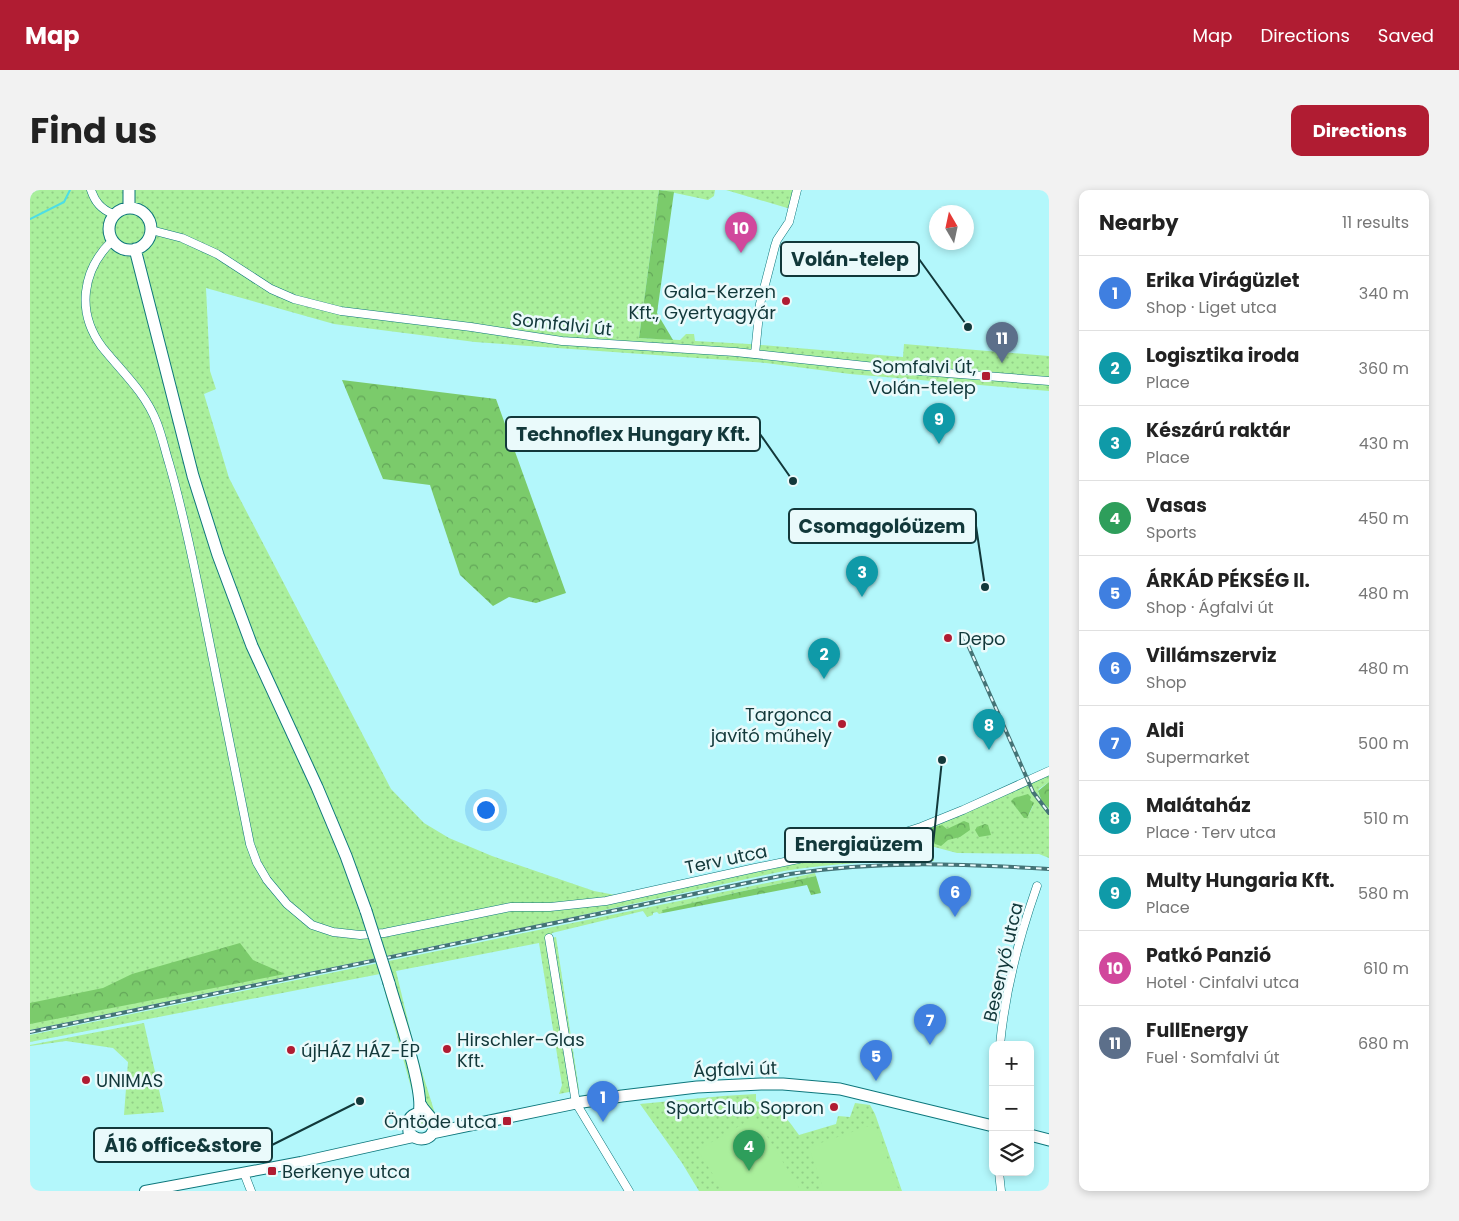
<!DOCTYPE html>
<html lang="en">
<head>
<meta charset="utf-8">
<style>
  body { margin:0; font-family:Poppins,sans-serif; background:#f2f2f2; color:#222 }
  .controls { position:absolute; right:15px; bottom:15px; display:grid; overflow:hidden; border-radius:10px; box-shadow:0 2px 8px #0003 }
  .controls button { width:45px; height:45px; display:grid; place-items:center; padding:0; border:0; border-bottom:1px solid #e0e0e0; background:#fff; color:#222; font:25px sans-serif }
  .compass { position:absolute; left:899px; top:15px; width:45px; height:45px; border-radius:50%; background:#fff; box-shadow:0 2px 8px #0003; rotate:351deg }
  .you { position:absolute; left:455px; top:619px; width:18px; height:18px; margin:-12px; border:4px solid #fff; border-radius:50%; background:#1a73e8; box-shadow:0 0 0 8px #1a73e833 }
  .badge { display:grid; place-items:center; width:32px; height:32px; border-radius:50%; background:#b01c32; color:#fff; font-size:16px; font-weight:700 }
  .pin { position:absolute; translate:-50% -41px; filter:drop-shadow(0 1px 2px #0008) }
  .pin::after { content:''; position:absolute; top:26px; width:18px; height:15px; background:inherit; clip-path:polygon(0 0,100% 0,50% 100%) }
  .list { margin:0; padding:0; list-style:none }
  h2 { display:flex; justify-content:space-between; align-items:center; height:65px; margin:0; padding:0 20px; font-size:21px }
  h2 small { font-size:16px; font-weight:400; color:#767676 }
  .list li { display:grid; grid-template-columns:32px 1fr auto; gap:15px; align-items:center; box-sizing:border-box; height:75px; padding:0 20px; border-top:1px solid #e0e0e0 }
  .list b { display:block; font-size:19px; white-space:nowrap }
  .list p { margin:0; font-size:16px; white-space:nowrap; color:#767676 }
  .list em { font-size:16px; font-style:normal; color:#767676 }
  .icon { flex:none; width:28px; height:28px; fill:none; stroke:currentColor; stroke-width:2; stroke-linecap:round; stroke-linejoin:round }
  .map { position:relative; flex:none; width:1019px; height:1001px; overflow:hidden; border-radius:10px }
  header { display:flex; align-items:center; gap:30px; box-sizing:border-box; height:70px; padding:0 25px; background:#b01c32; color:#fff }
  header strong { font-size:24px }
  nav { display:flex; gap:28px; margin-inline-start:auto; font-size:18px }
  .intro { display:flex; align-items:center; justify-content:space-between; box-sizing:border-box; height:120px; padding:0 30px }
  h1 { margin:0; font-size:35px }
  .button { padding:12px 22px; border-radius:10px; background:#b01c32; color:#fff; font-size:18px; font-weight:700 }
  main { display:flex; gap:30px; padding:0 30px }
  aside { flex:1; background:#fff; border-radius:10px; box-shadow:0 2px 8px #0003 }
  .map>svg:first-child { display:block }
  .green { fill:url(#green-dots); fill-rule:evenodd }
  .forest { fill:url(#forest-crowns) }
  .pitch { fill:#aaef9c }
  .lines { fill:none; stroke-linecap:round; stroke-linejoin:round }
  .stream { stroke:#4cdee6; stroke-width:2 }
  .minor-casing { stroke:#0d777c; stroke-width:9 }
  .tertiary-casing { stroke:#0d777c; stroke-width:12 }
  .secondary-casing { stroke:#0d777c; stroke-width:13 }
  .minor { stroke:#fff; stroke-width:8 }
  .tertiary { stroke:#fff; stroke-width:10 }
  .secondary { stroke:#fff; stroke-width:11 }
  .rail-casing { stroke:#447376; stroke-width:4 }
  .rail { stroke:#eafafb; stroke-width:2; stroke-dasharray:5.5; stroke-linecap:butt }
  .secondary-bridge-casing { stroke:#0d777c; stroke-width:13; stroke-linecap:butt }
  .secondary-bridge { stroke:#fff; stroke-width:11 }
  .poi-dot { fill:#b01c32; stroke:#eafafb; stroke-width:2 }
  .labels { text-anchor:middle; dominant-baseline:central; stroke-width:5; stroke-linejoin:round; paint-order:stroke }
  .poi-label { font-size:18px; fill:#12383a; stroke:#eafafb; text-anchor:end }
  .street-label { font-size:18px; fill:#12383a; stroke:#eafafb }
  .leader { fill:none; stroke:#12383a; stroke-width:2 }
  .callout-dot { fill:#12383a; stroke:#eafafb; stroke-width:2 }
  .callout { fill:#eafafb; stroke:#12383a; stroke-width:2 }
  .callout-label { font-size:19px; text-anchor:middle; font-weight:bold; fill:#12383a }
</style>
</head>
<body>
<header>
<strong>Map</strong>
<nav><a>Map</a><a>Directions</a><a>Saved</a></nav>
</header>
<div class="intro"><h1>Find us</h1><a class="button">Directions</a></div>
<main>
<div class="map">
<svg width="1019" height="1001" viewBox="0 0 1019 1001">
  <defs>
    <pattern id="green-dots" width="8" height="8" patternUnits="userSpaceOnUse" patternTransform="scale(1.25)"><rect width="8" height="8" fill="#aaef9c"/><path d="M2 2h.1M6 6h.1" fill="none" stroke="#91ce87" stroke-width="1.8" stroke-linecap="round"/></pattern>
    <pattern id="forest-crowns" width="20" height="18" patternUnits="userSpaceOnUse" patternTransform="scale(1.25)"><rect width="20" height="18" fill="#7bcb6b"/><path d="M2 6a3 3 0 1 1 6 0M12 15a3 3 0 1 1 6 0" fill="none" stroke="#63a659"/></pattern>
  </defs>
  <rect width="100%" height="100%" fill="#b3f7fb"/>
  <path class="green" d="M 0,0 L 629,0 L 609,148 L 650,150 L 656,144 L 664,144 L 665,151 L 719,154 L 873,167 L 874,154 L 1019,166 L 1019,201 L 820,184 L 736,173 L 445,152 L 304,134 L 176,98 L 180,181 L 186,199 L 174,204 L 199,288 L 361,599 L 394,633 L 419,648 L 462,666 L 564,701 L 596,707 L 787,668 L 805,668 L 843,660 L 871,647 L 1019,585 L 1019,592 L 1009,599 L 1008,602 L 1012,612 L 1019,618 L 1019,668 L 1009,664 L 927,663 L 893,654 L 891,659 L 881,657 L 878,651 L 868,652 L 866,654 L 880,661 L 882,658 L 890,661 L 889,663 L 854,661 L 836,663 L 836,666 C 859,664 882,665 904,669 L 904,671 C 854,671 804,673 754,681 L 520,732 L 0,840 ZM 984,608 L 988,608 L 1003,616 L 999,624 L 991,623 L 986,617 Z
    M 631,0 L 685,0 L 684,6 L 678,10 Z
    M 696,0 L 771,0 L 764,20 Z
    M 785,683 L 786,686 L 709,702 L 633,720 L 633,723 L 629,724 L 627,722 L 623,723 L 623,725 L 617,727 L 613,721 L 522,743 L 522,748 L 526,747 L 549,900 L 529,904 L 532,895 L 509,753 L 366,781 L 384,856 L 407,930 L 391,934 L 350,784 L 0,852 L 0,845 Z
    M 114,833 L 134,922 L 94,925 L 98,872 L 83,858 L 36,851 L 0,856 L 0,855 Z
    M 726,904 L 726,911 C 751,920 754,924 769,945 L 806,934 L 808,926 L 820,927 L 825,913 L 840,915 L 845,924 L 872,1001 L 669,1001 L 652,973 L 610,914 L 693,906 Z"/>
  <path class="forest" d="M 629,0 L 644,2 L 627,123 L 643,150 L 609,148 Z
    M 312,190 L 466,209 L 536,403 L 506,413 L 479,407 L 463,416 L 430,385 L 400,295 L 353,289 Z
    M 1019,592 L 1019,618 L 1012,612 L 1008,601 Z
    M 998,604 L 1001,607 L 1000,610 L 1004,613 L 997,628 L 994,628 L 981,611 L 984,608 Z
    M 934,631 L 939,633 L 940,640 L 930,647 L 918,650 L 911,656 L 905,654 L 901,641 L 901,638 L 912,635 L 917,639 Z
    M 955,634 L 958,635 L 961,645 L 949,647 L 945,640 L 947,637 Z
    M 786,686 L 791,703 L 781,705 L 777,695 L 633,723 L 632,720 L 709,702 Z
    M 210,753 L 223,770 L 255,784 L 0,834 L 0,813 L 73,798 L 102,784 Z"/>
  <path class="pitch" d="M 725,927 L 771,1001 L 693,1001 L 668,960 Z
    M 845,934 L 869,1001 L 794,1001 L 779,957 Z"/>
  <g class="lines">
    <path class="stream" d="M 0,29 L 34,12 L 40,0"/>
    <g class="minor-casing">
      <path id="minor" d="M 61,0 C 65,12 71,19 83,24
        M 121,40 L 152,48 L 187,64 L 241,99 L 264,109 L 311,121 L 441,137 L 532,151 L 705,162 L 864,179 L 1019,191
        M 82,51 C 52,80 46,122 72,157 C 92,182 115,202 127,233 C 132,246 135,260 139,273 C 153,321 163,370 173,420 C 189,498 204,576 220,654 L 227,673 L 237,690 L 257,714 L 282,735 L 303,742 L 330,745 L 354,743 L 481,717 L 520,717 L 576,711 L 725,678 L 807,661 L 860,647 L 891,637 L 933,620 L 1019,581
        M 725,164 L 730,114 L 745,56 L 747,50 L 759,32 L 767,0
        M 519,748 L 546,913 L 599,1001
        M 970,855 C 975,801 989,747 1007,696
        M 969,982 L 971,1001
        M 214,983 L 221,1001"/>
    </g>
    <g class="tertiary-casing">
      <path id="tertiary" d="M 115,1001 L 271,972 L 383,947"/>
    </g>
    <g class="secondary-casing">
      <path id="secondary" d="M 99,0 L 99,18
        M79 39a21 21 0 1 1 42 0a21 21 0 1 1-42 0Z
        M 105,59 L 163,286 L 188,365 L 222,456 L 287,597 L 316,666 L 336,721
        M 359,793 C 366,819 395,900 389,923
        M 391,915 C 394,922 403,927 404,935 C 405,951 386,953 379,942 L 378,932 C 381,924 388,922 396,924
        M 402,943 L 546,913 L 592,906 L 667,897 L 731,894 L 753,894 L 810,899 L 963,936
        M 1000,945 L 1019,950"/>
    </g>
    <use href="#minor" class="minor"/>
    <use href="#tertiary" class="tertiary"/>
    <use href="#secondary" class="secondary"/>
    <g class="rail-casing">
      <path id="rail" d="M 934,446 L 1003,602 L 1019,623
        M 0,842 L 760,684 C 849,670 930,674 1019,679"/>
    </g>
    <use href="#rail" class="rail"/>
    <g class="secondary-bridge-casing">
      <path id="secondary-bridge" d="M 336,721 L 359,793"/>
    </g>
    <use href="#secondary-bridge" class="secondary-bridge"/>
  </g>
  <g class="poi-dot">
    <circle cx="756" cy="111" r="5"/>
    <rect x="951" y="181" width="10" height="10" rx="2.5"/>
    <circle cx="918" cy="448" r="5"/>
    <circle cx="812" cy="534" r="5"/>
    <circle cx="417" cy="859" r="5"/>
    <circle cx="261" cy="860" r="5"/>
    <circle cx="56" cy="890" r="5"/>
    <circle cx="804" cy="917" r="5"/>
    <rect x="472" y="926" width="10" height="10" rx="2.5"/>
    <rect x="237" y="976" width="10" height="10" rx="2.5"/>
  </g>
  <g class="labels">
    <g class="poi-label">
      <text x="746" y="101">Gala-Kerzen<tspan x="746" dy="21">Kft., Gyertyagyár</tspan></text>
      <text x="946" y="176">Somfalvi út,<tspan x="946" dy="21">Volán-telep</tspan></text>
      <text x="928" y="448" text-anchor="start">Depo</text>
      <text x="802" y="524">Targonca<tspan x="802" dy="21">javító műhely</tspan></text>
      <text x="427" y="849" text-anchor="start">Hirschler-Glas<tspan x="427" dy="21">Kft.</tspan></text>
      <text x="271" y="860" text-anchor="start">újHÁZ HÁZ-ÉP</text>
      <text x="66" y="890" text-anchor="start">UNIMAS</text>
      <text x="794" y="917">SportClub Sopron</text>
      <text x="467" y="931">Öntöde utca</text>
      <text x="252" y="981" text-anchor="start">Berkenye utca</text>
    </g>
    <g class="street-label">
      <text transform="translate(532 134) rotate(6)">Somfalvi út</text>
      <text transform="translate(696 669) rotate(-12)">Terv utca</text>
      <text transform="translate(973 772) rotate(-77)">Besenyő utca</text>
      <text transform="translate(705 879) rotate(-2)">Ágfalvi út</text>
    </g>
  </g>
  <path class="leader" d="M938 137L889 69M763 291L730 244M955 397L946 336M912 570L903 655M330 911L242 955"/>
  <g class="callout-dot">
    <circle cx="938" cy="137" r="5"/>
    <circle cx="763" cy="291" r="5"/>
    <circle cx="955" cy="397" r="5"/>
    <circle cx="912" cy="570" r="5"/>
    <circle cx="330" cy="911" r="5"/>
  </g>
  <g class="callout">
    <rect x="751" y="52" width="138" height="34" rx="5"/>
    <rect x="476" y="227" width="254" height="34" rx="5"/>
    <rect x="759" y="319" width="187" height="34" rx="5"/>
    <rect x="755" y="638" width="148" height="34" rx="5"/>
    <rect x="64" y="938" width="178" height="34" rx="5"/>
  </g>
  <g class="callout-label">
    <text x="820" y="76">Volán-telep</text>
    <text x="603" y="251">Technoflex Hungary Kft.</text>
    <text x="852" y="343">Csomagolóüzem</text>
    <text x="829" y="661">Energiaüzem</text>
    <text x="153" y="962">Á16 office&amp;store</text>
  </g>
</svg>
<div class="controls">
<button>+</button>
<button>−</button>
<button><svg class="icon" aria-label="layers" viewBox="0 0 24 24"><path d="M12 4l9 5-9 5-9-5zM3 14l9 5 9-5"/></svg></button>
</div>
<svg class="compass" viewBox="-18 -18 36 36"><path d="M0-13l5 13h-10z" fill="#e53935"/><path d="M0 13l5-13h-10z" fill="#767676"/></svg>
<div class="you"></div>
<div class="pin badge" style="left:573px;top:932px;background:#3f7fe0">1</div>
<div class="pin badge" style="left:794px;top:489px;background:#0f9aa8">2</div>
<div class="pin badge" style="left:832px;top:407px;background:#0f9aa8">3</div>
<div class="pin badge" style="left:719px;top:981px;background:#2e9e5b">4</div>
<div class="pin badge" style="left:846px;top:891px;background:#3f7fe0">5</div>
<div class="pin badge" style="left:925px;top:727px;background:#3f7fe0">6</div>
<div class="pin badge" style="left:900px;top:855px;background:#3f7fe0">7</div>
<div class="pin badge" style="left:959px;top:560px;background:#0f9aa8">8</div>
<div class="pin badge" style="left:909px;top:254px;background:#0f9aa8">9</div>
<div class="pin badge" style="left:711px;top:63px;background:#d1479c">10</div>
<div class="pin badge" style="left:972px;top:173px;background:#5c6f8a">11</div>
</div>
<aside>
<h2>Nearby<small>11 results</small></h2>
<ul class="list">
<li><span class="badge" style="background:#3f7fe0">1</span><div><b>Erika Virágüzlet</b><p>Shop · Liget utca</p></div><em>340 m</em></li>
<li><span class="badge" style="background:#0f9aa8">2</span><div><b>Logisztika iroda</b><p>Place</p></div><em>360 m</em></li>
<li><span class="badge" style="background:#0f9aa8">3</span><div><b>Készárú raktár</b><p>Place</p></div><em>430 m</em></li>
<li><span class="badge" style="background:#2e9e5b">4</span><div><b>Vasas</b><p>Sports</p></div><em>450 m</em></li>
<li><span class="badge" style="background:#3f7fe0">5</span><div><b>ÁRKÁD PÉKSÉG II.</b><p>Shop · Ágfalvi út</p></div><em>480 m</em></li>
<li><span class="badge" style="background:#3f7fe0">6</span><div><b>Villámszerviz</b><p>Shop</p></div><em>480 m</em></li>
<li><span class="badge" style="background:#3f7fe0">7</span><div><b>Aldi</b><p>Supermarket</p></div><em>500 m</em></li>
<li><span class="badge" style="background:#0f9aa8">8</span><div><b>Malátaház</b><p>Place · Terv utca</p></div><em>510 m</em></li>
<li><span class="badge" style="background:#0f9aa8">9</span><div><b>Multy Hungaria Kft.</b><p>Place</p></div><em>580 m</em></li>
<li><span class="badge" style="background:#d1479c">10</span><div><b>Patkó Panzió</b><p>Hotel · Cinfalvi utca</p></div><em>610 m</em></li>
<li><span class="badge" style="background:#5c6f8a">11</span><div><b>FullEnergy</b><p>Fuel · Somfalvi út</p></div><em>680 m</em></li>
</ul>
</aside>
</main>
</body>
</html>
